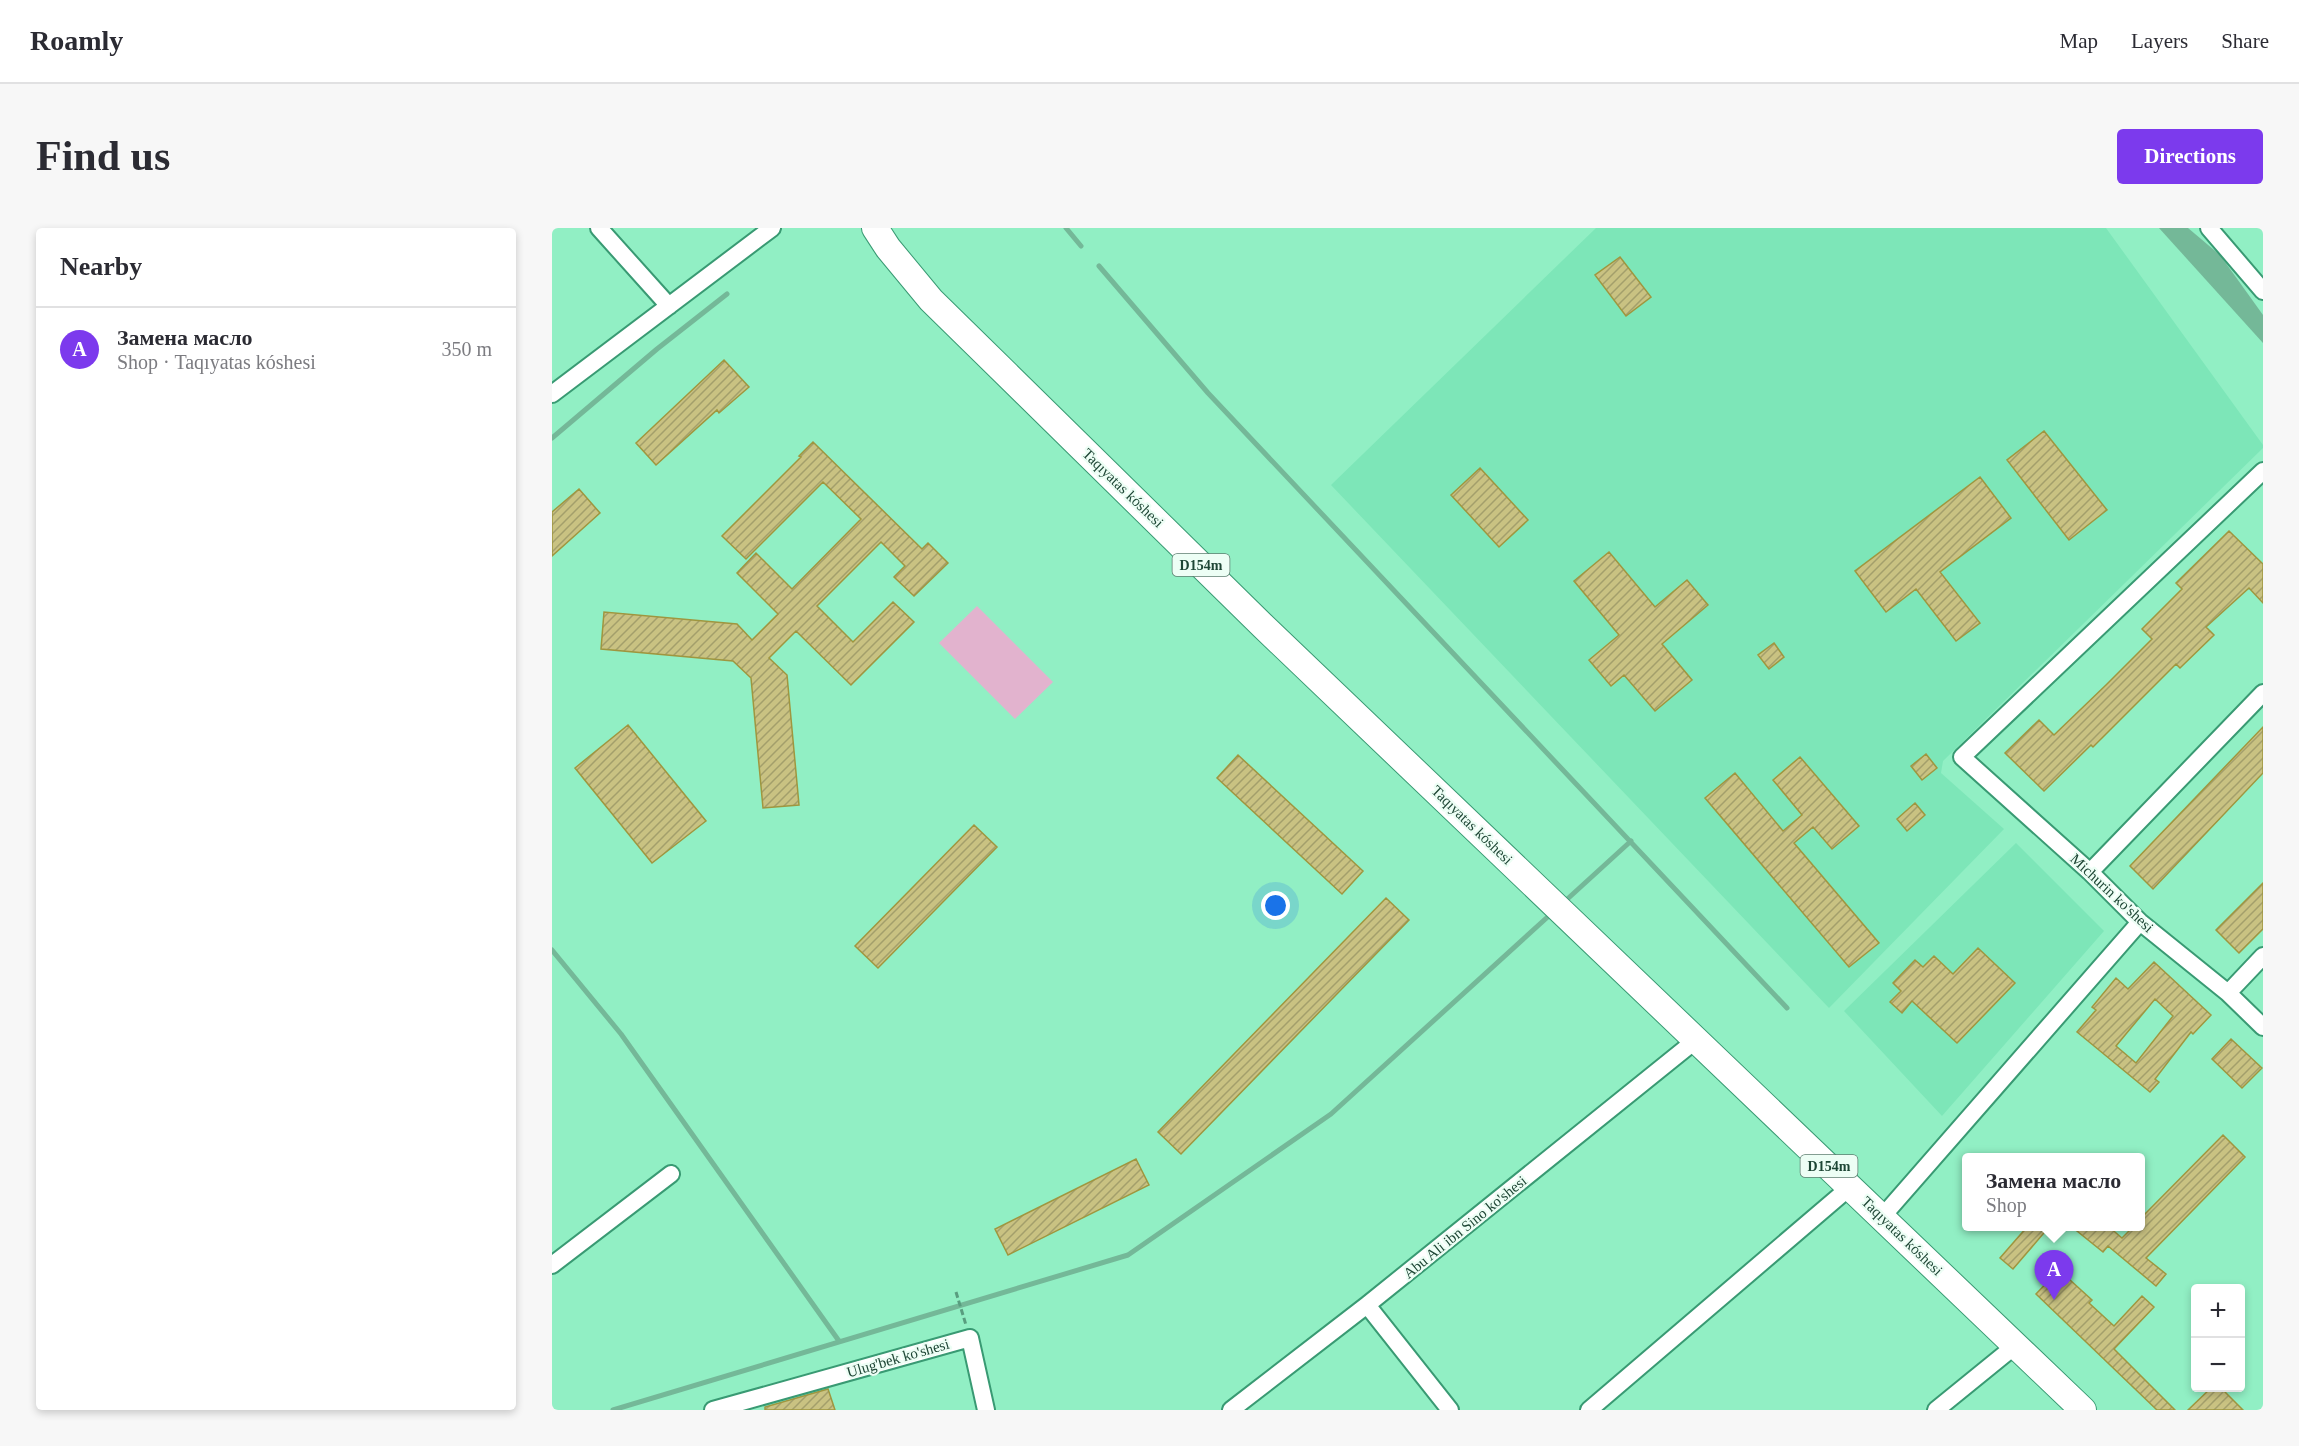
<!DOCTYPE html>
<html lang="en">
<head>
<meta charset="utf-8">
<style>
  body { margin:0; font-family:"Times New Roman",serif; background:#f7f7f7; color:#2b2b33 }
  .controls { position:absolute; right:18px; bottom:18px; display:grid; overflow:hidden; border-radius:6px; box-shadow:0 3px 9px #0003 }
  .controls button { width:54px; height:54px; display:grid; place-items:center; padding:0; border:0; border-bottom:2px solid #e1e1e2; background:#fff; color:#2b2b33; font:30px sans-serif }
  .you { position:absolute; left:724px; top:678px; width:21px; height:21px; margin:-15px; border:4px solid #fff; border-radius:50%; background:#1a73e8; box-shadow:0 0 0 9px #1a73e833 }
  .badge { display:grid; place-items:center; width:39px; height:39px; border-radius:50%; background:#7c3aed; color:#fff; font-size:20px; font-weight:700 }
  .pin { position:absolute; translate:-50% -50px; filter:drop-shadow(0 2px 3px #0008) }
  .pin::after { content:''; position:absolute; top:32px; width:21px; height:18px; background:inherit; clip-path:polygon(0 0,100% 0,50% 100%) }
  .popup { position:absolute; left:1410px; top:925px; width:183px; height:78px; box-sizing:border-box; display:grid; place-content:center; border-radius:6px; background:#fff; filter:drop-shadow(0 2px 4px #0005); font-size:20px; white-space:nowrap; color:#7c7c81 }
  .popup b { font-size:22px; color:#2b2b33 }
  .popup::after { content:''; position:absolute; left:50%; top:100%; margin-left:-12px; border:12px solid transparent; border-top-color:#fff }
  .list { margin:0; padding:0; list-style:none }
  h2 { display:flex; justify-content:space-between; align-items:center; height:78px; margin:0; padding:0 24px; font-size:26px }
  h2 small { font-size:20px; font-weight:400; color:#7c7c81 }
  .list li { display:grid; grid-template-columns:39px 1fr auto; gap:18px; align-items:center; box-sizing:border-box; height:84px; padding:0 24px; border-top:2px solid #e1e1e2 }
  .list b { display:block; font-size:22px; white-space:nowrap }
  .list p { margin:0; font-size:20px; white-space:nowrap; color:#7c7c81 }
  .list em { font-size:20px; font-style:normal; color:#7c7c81 }
  .map { position:relative; flex:none; width:1711px; height:1182px; overflow:hidden; border-radius:6px }
  header { display:flex; align-items:center; gap:36px; box-sizing:border-box; height:84px; padding:0 30px; background:#fff; border-bottom:2px solid #e1e1e2 }
  header strong { font-size:28px }
  nav { display:flex; gap:33px; margin-inline-start:auto; font-size:21px }
  .intro { display:flex; align-items:center; justify-content:space-between; box-sizing:border-box; height:144px; padding:0 36px }
  h1 { margin:0; font-size:42px }
  .button { padding:15px 27px; border-radius:6px; background:#7c3aed; color:#fff; font-size:21px; font-weight:700 }
  main { display:flex; gap:36px; padding:0 36px }
  aside { flex:1; background:#fff; border-radius:6px; box-shadow:0 3px 9px #0003 }
  .map>svg:first-child { display:block }
  .built { fill:#7de6b8 }
  .pitch { fill:#e2b3ce }
  .water { fill:#74b898 }
  .lines { fill:none; stroke-linecap:round; stroke-linejoin:round }
  .stream { stroke:#74b898; stroke-width:5 }
  .building { fill:url(#building-hatch); stroke:#9f963f; stroke-width:1.5; fill-rule:evenodd }
  .street-casing { stroke:#399a73; stroke-width:20 }
  .primary-casing { stroke:#399a73; stroke-width:28 }
  .path { stroke:#599d7f; stroke-width:3; stroke-dasharray:6 3; stroke-linecap:butt }
  .street { stroke:#fff; stroke-width:16 }
  .primary { stroke:#fff; stroke-width:26 }
  .labels { text-anchor:middle; dominant-baseline:central; stroke-width:4.5; stroke-linejoin:round; paint-order:stroke }
  .shield { fill:#edfef5; stroke:#5c7d6f; stroke-width:1.5 }
  .shield-label { font-size:14px; font-weight:bold; fill:#1e4635 }
  .street-label { font-size:15px; fill:#1e4635; stroke:#edfef5 }
</style>
</head>
<body>
<header>
<strong>Roamly</strong>
<nav><a>Map</a><a>Layers</a><a>Share</a></nav>
</header>
<div class="intro"><h1>Find us</h1><a class="button">Directions</a></div>
<main>
<aside>
<h2>Nearby<small></small></h2>
<ul class="list">
<li><span class="badge">A</span><div><b>Замена масло</b><p>Shop · Taqıyatas kóshesi</p></div><em>350 m</em></li>
</ul>
</aside>
<div class="map">
<svg width="1711" height="1182" viewBox="0 0 1711 1182">
  <defs>
    <pattern id="building-hatch" width="6" height="6" patternUnits="userSpaceOnUse" patternTransform="scale(1.5)"><rect width="6" height="6" fill="#c9c282"/><path d="M-1 1l2-2M0 6l6-6M5 7l2-2" fill="none" stroke="#a39f6b"/></pattern>
  </defs>
  <rect width="100%" height="100%" fill="#91efc4"/>
  <path class="built" d="M 1044,0 L 1554,0 L 1711,217 L 1711,220 L 1391,533 L 1389,545 L 1452,601 L 1277,780 L 779,257 Z
    M 1464,615 L 1552,703 L 1390,888 L 1292,783 Z"/>
  <path class="pitch" d="M 425,378 L 501,454 L 463,491 L 387,415 Z"/>
  <path class="water" d="M 1607,0 L 1636,0 L 1668,27 L 1711,87 L 1711,115 Z"/>
  <g class="lines">
    <path class="stream" d="M 514,0 L 529,18
      M 547,38 L 656,165 L 1235,780
      M 0,210 L 105,121 L 175,66
      M 1011,675 L 1079,613
      M 0,722 L 69,806 L 287,1113
      M 61,1182 L 576,1027 L 779,886 L 1000,685"/>
  </g>
  <path class="building" d="M 1068,29 L 1099,69 L 1074,88 L 1043,47 Z
    M 172,132 L 197,159 L 167,185 L 165,182 L 104,237 L 84,215 Z
    M 1492,203 L 1555,282 L 1517,312 L 1455,232 Z
    M 261,214 L 370,321 L 376,315 L 396,335 L 362,368 L 342,349 L 353,338 L 329,314 L 265,378 L 301,414 L 341,374 L 362,394 L 299,457 L 244,403 L 217,430 L 235,447 L 247,577 L 211,580 L 199,450 L 181,433 L 49,421 L 52,384 L 185,396 L 200,412 L 226,386 L 185,345 L 204,325 L 240,361 L 309,291 L 271,254 L 194,331 L 170,308 L 249,229 L 247,228 Z
    M 928,240 L 976,292 L 947,319 L 899,267 Z
    M 1428,249 L 1459,290 L 1388,344 L 1428,395 L 1404,413 L 1364,361 L 1334,384 L 1303,343 Z
    M 27,261 L 48,285 L 0,328 L 0,284 Z
    M 1677,303 L 1711,336 L 1711,375 L 1697,360 L 1654,399 L 1662,407 L 1628,440 L 1624,436 L 1541,519 L 1539,517 L 1492,563 L 1453,525 L 1487,492 L 1502,507 L 1554,457 L 1600,411 L 1590,401 L 1630,361 L 1624,355 Z
    M 1057,324 L 1103,379 L 1135,352 L 1156,377 L 1110,416 L 1140,452 L 1103,483 L 1072,447 L 1059,458 L 1037,432 L 1067,407 L 1022,353 Z
    M 1222,415 L 1232,429 L 1217,441 L 1206,427 Z
    M 76,497 L 154,593 L 100,635 L 23,540 Z
    M 1711,499 L 1711,545 L 1601,661 L 1578,638 Z
    M 1374,526 L 1385,540 L 1370,552 L 1359,538 Z
    M 686,527 L 811,643 L 790,666 L 665,550 Z
    M 1248,529 L 1307,598 L 1280,621 L 1261,599 L 1242,615 L 1327,715 L 1297,739 L 1153,570 L 1183,545 L 1231,603 L 1250,587 L 1221,552 Z
    M 1363,575 L 1373,587 L 1355,603 L 1345,591 Z
    M 422,597 L 445,619 L 326,740 L 303,718 Z
    M 1711,655 L 1711,701 L 1687,725 L 1664,702 Z
    M 834,670 L 857,692 L 629,926 L 606,904 Z
    M 1426,720 L 1463,755 L 1405,815 L 1360,773 L 1350,785 L 1338,774 L 1349,763 L 1341,755 L 1363,732 L 1371,739 L 1382,728 L 1401,746 Z
    M 1602,734 L 1659,787 L 1641,806 L 1639,804 L 1603,851 L 1607,854 L 1598,864 L 1525,804 L 1544,782 L 1540,779 L 1564,750 L 1576,761 ZM 1603,771 L 1621,788 L 1584,835 L 1564,818 Z
    M 1679,811 L 1710,840 L 1690,860 L 1660,831 Z
    M 1671,907 L 1693,929 L 1594,1030 L 1614,1046 L 1604,1058 L 1556,1018 L 1551,1024 L 1520,999 L 1557,999 L 1570,1010 L 1581,999 L 1589,999 L 1589,990 Z
    M 584,931 L 597,957 L 456,1027 L 443,1001 Z
    M 1475,999 L 1497,999 L 1461,1041 L 1448,1030 Z
    M 1507,1042 L 1540,1072 L 1537,1075 L 1562,1098 L 1590,1068 L 1602,1079 L 1562,1121 L 1623,1182 L 1605,1182 L 1484,1066 Z
    M 1659,1160 L 1669,1160 L 1691,1182 L 1636,1182 Z
    M 276,1161 L 283,1182 L 213,1182 L 213,1179 Z"/>
  <g class="lines">
    <g class="street-casing">
      <path id="street" d="M 47,0 L 117,78
        M 1657,0 L 1711,63
        M 0,166 L 220,0
        M 1711,243 L 1410,529 L 1538,644 L 1588,694 L 1676,765 L 1711,799
        M 1538,644 L 1711,465
        M 1676,765 L 1711,728
        M 1330,989 L 1588,694
        M 0,1037 L 119,946
        M 815,1077 L 898,1182
        M 161,1182 L 418,1110 L 434,1182
        M 679,1182 L 815,1077 L 1144,812
        M 1037,1182 L 1298,959
        M 1384,1182 L 1464,1117"/>
    </g>
    <g class="primary-casing">
      <path id="primary" d="M 323,0 L 336,20 L 379,72 L 429,121 L 712,399 L 1531,1182"/>
    </g>
    <path class="path" d="M 404,1064 L 414,1097"/>
    <use href="#street" class="street"/>
    <use href="#primary" class="primary"/>
  </g>
  <g class="labels">
    <g class="shield">
      <rect x="620.5" y="326" width="57" height="22" rx="4.5"/>
      <rect x="1248.5" y="927" width="57" height="22" rx="4.5"/>
    </g>
    <g class="shield-label">
      <text x="649" y="337">D154m</text>
      <text x="1277" y="938">D154m</text>
    </g>
    <g class="street-label">
      <text transform="translate(571 260) rotate(44)">Taqıyatas kóshesi</text>
      <text transform="translate(920 597) rotate(44)">Taqıyatas kóshesi</text>
      <text transform="translate(1560 665) rotate(43)">Michurin ko'shesi</text>
      <text transform="translate(913 999) rotate(-39)">Abu Ali ibn Sino ko'shesi</text>
      <text transform="translate(1350 1008) rotate(44)">Taqıyatas kóshesi</text>
      <text transform="translate(346 1130) rotate(-16)">Ulug'bek ko'shesi</text>
    </g>
  </g>
</svg>
<div class="controls">
<button>+</button>
<button>−</button>
</div>
<div class="you"></div>
<div class="pin badge" style="left:1502px;top:1072px">A</div>
<div class="popup"><b>Замена масло</b>Shop</div>
</div>
</main>
</body>
</html>
